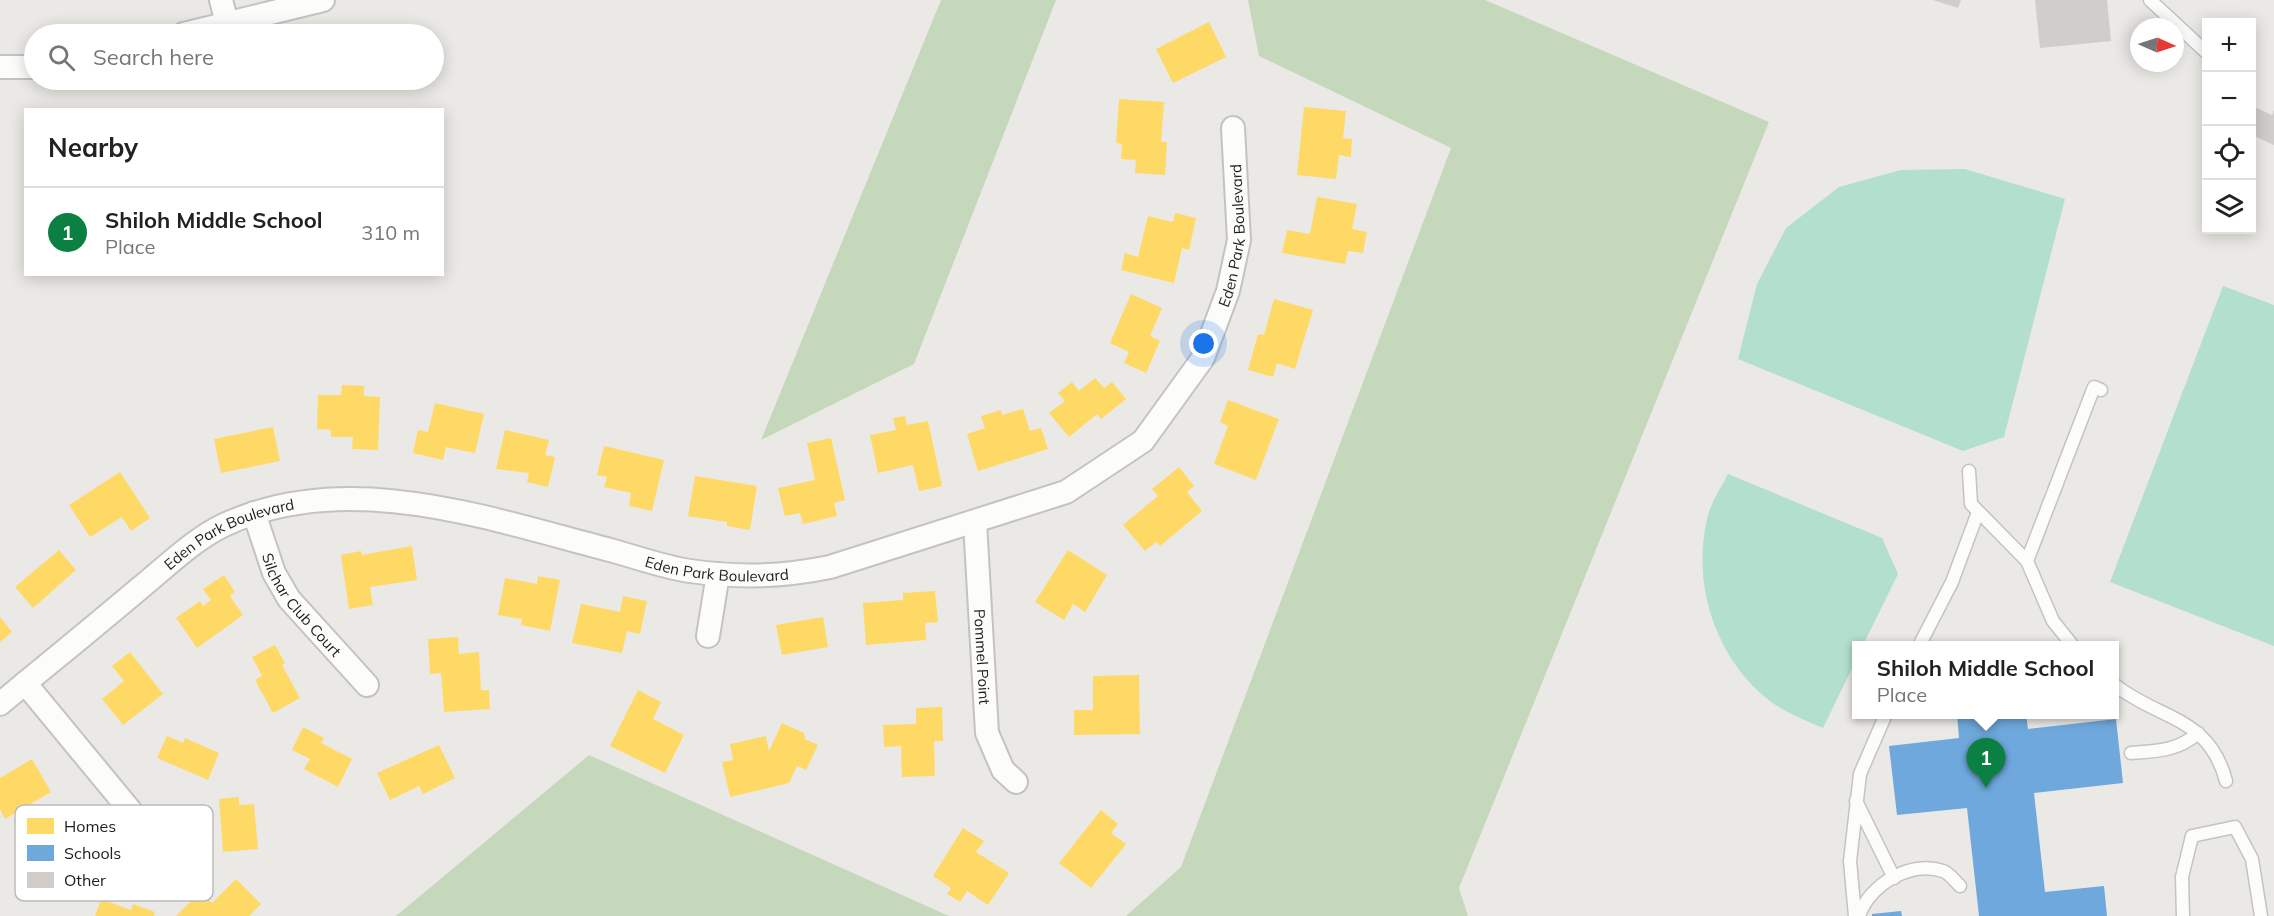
<!DOCTYPE html>
<html lang="en">
<head>
<meta charset="utf-8">
<style>
  body { margin:0; font-family:Mulish,sans-serif; background:#f2f2f2; color:#222 }
  .controls { position:absolute; right:18px; top:18px; display:grid; overflow:hidden; border-radius:0px; box-shadow:0 3px 15px #0003 }
  .controls button { width:54px; height:54px; display:grid; place-items:center; padding:0; border:0; border-bottom:2px solid #e0e0e0; background:#fff; color:#222; font:30px sans-serif }
  .compass { position:absolute; left:2130px; top:18px; width:54px; height:54px; border-radius:50%; background:#fff; box-shadow:0 3px 15px #0003; rotate:93deg }
  .you { position:absolute; left:1204px; top:344px; width:21px; height:21px; margin:-15px; border:4px solid #fff; border-radius:50%; background:#1a73e8; box-shadow:0 0 0 9px #1a73e833 }
  .badge { display:grid; place-items:center; width:39px; height:39px; border-radius:50%; background:#0b8043; color:#fff; font-size:20px; font-weight:700 }
  .pin { position:absolute; translate:-50% -50px; filter:drop-shadow(0 2px 3px #0008) }
  .pin::after { content:''; position:absolute; top:32px; width:21px; height:18px; background:inherit; clip-path:polygon(0 0,100% 0,50% 100%) }
  .popup { position:absolute; left:1852px; top:641px; width:267px; height:78px; box-sizing:border-box; display:grid; place-content:center; border-radius:0px; background:#fff; filter:drop-shadow(0 2px 4px #0005); font-size:20px; white-space:nowrap; color:#767676 }
  .popup b { font-size:22px; color:#222 }
  .popup::after { content:''; position:absolute; left:50%; top:100%; margin-left:-12px; border:12px solid transparent; border-top-color:#fff }
  .list { margin:0; padding:0; list-style:none }
  h2 { display:flex; justify-content:space-between; align-items:center; height:78px; margin:0; padding:0 24px; font-size:26px }
  h2 small { font-size:20px; font-weight:400; color:#767676 }
  .list li { display:grid; grid-template-columns:39px 1fr auto; gap:18px; align-items:center; box-sizing:border-box; height:90px; padding:0 24px; border-top:2px solid #e0e0e0 }
  .list b { display:block; font-size:22px; white-space:nowrap }
  .list p { margin:0; font-size:20px; white-space:nowrap; color:#767676 }
  .list em { font-size:20px; font-style:normal; color:#767676 }
  .icon { flex:none; width:33px; height:33px; fill:none; stroke:currentColor; stroke-width:2; stroke-linecap:round; stroke-linejoin:round }
  .map { position:relative; flex:none; width:2274px; height:916px; overflow:hidden }
  .search { position:absolute; background:#fff; box-shadow:0 3px 15px #0003; left:24px; top:24px; width:420px; height:66px; display:flex; align-items:center; gap:15px; box-sizing:border-box; padding:0 21px; border-radius:33px; color:#767676; font-size:22px }
  .panel { position:absolute; background:#fff; box-shadow:0 3px 15px #0003; left:24px; top:108px; width:420px; height:168px; border-radius:0px }
  .map>svg:first-child { display:block }
  .forest { fill:#c6d8bc }
  .pitch { fill:#b3dfcd }
  .homes { fill:#ffd966 }
  .schools { fill:#6fa8dc }
  .building { fill:#d0cdca }
  .lines { fill:none; stroke-linecap:round; stroke-linejoin:round }
  .service-casing { stroke:#c4c3c1; stroke-width:15 }
  .minor-casing { stroke:#c4c3c1; stroke-width:26 }
  .service { stroke:#fcfcfb; stroke-width:12 }
  .minor { stroke:#fcfcfb; stroke-width:22 }
  .labels { text-anchor:middle; dominant-baseline:central; stroke-width:6; stroke-linejoin:round; paint-order:stroke }
  .street-label { font-size:15px; fill:#1d1d1d; stroke:#fff }
  .key { fill:#fff; stroke:#bbb; stroke-width:1.5 }
  .key-label { font-size:16px; fill:#1d1d1d }
</style>
</head>
<body>
<div class="map">
<svg width="2274" height="916" viewBox="0 0 2274 916">
  <rect width="100%" height="100%" fill="#ebe9e5"/>
  <path class="forest" d="M 941,0 L 1056,0 L 914,364 L 761,440 Z
    M 1248,0 L 1485,0 L 1769,122 L 1459,888 L 1468,916 L 1126,916 L 1181,867 L 1451,148 L 1259,56 Z
    M 589,755 L 949,916 L 396,916 Z"/>
  <path class="pitch" d="M 1965,169 L 2065,199 L 2004,437 L 1963,451 L 1738,359 L 1757,284 L 1786,228 L 1839,187 L 1901,170 Z
    M 2223,286 L 2274,305 L 2274,646 L 2110,582 Z
    M 1728,474 L 1882,538 L 1898,574 L 1863,645 L 1857,646 L 1857,658 L 1823,728 C 1804,720 1783,712 1766,698 C 1715,655 1692,585 1707,519 C 1710,504 1721,488 1728,474 Z"/>
  <path class="homes" d="M 1209,22 L 1226,57 L 1173,83 L 1156,49 Z
    M 1119,99 L 1164,102 L 1161,142 L 1167,142 L 1165,175 L 1135,173 L 1136,160 L 1121,159 L 1122,144 L 1116,143 Z
    M 1304,107 L 1346,111 L 1343,138 L 1352,139 L 1351,157 L 1339,155 L 1336,179 L 1297,175 Z
    M 1317,197 L 1357,204 L 1352,229 L 1367,232 L 1363,253 L 1348,251 L 1345,264 L 1282,253 L 1287,230 L 1310,234 Z
    M 1175,213 L 1196,218 L 1189,250 L 1182,248 L 1174,283 L 1121,270 L 1125,253 L 1138,257 L 1148,216 L 1173,222 Z
    M 1131,294 L 1162,308 L 1150,336 L 1160,341 L 1146,373 L 1124,363 L 1129,352 L 1110,343 Z
    M 1274,299 L 1313,310 L 1295,369 L 1277,363 L 1273,377 L 1248,370 L 1258,334 L 1264,335 Z
    M 1095,378 L 1104,388 L 1112,382 L 1126,399 L 1101,419 L 1097,414 L 1069,437 L 1049,413 L 1065,401 L 1058,393 L 1072,382 L 1079,391 Z
    M 342,385 L 364,386 L 364,396 L 380,397 L 378,450 L 352,449 L 353,437 L 331,437 L 331,430 L 317,429 L 318,395 L 341,395 Z
    M 1228,400 L 1279,419 L 1256,480 L 1214,464 L 1228,426 L 1220,422 Z
    M 435,403 L 484,414 L 475,453 L 446,447 L 443,460 L 413,453 L 418,430 L 428,432 Z
    M 1023,409 L 1030,431 L 1041,428 L 1048,449 L 978,471 L 967,434 L 985,428 L 981,416 L 1001,410 L 1002,415 Z
    M 905,416 L 907,425 L 928,421 L 942,486 L 919,491 L 913,465 L 878,473 L 870,435 L 896,430 L 893,418 Z
    M 273,427 L 280,461 L 221,473 L 214,439 Z
    M 505,430 L 549,440 L 545,455 L 555,457 L 548,487 L 527,482 L 529,473 L 496,469 Z
    M 831,438 L 845,500 L 834,503 L 837,516 L 803,524 L 800,513 L 785,516 L 778,488 L 815,480 L 807,443 Z
    M 604,446 L 664,460 L 652,511 L 629,506 L 631,493 L 604,487 L 607,477 L 597,475 Z
    M 1179,467 L 1194,486 L 1187,492 L 1202,511 L 1160,546 L 1156,542 L 1145,551 L 1123,525 L 1158,496 L 1152,489 Z
    M 120,472 L 150,518 L 131,531 L 122,517 L 90,537 L 69,505 Z
    M 695,476 L 757,486 L 750,530 L 727,526 L 727,522 L 688,516 Z
    M 412,546 L 417,580 L 370,587 L 373,605 L 349,609 L 341,555 L 361,551 L 362,555 Z
    M 59,550 L 76,570 L 33,608 L 15,587 Z
    M 1068,550 L 1107,575 L 1085,612 L 1073,604 L 1064,620 L 1035,602 Z
    M 224,575 L 235,592 L 230,596 L 243,615 L 197,648 L 176,618 L 200,601 L 203,606 L 211,600 L 203,589 Z
    M 538,576 L 560,580 L 550,631 L 521,625 L 522,619 L 498,615 L 505,578 L 537,584 Z
    M 935,591 L 938,622 L 925,623 L 926,640 L 866,645 L 863,603 L 903,600 L 903,593 Z
    M 623,596 L 647,601 L 640,634 L 627,631 L 622,653 L 572,643 L 581,604 L 620,612 Z
    M 0,617 L 12,632 L 0,642 Z
    M 823,617 L 828,647 L 782,655 L 776,625 Z
    M 458,637 L 459,654 L 479,652 L 481,690 L 489,690 L 490,709 L 444,712 L 441,673 L 430,674 L 428,639 Z
    M 275,645 L 285,663 L 282,665 L 300,698 L 273,713 L 255,680 L 262,676 L 252,657 Z
    M 130,652 L 163,694 L 123,725 L 102,699 L 124,681 L 112,666 Z
    M 1139,675 L 1140,734 L 1074,735 L 1074,710 L 1093,710 L 1093,676 Z
    M 638,690 L 661,702 L 653,719 L 684,735 L 665,773 L 610,746 Z
    M 942,707 L 943,741 L 934,741 L 935,776 L 902,777 L 901,746 L 884,747 L 883,725 L 916,724 L 916,708 Z
    M 782,723 L 804,733 L 805,739 L 818,745 L 806,770 L 797,766 L 789,783 L 730,797 L 722,762 L 733,760 L 730,744 L 766,736 L 769,751 Z
    M 303,727 L 324,738 L 321,743 L 352,759 L 338,787 L 304,769 L 310,759 L 292,750 Z
    M 167,736 L 183,743 L 185,738 L 219,753 L 208,780 L 157,758 Z
    M 439,745 L 455,778 L 423,794 L 419,786 L 390,800 L 377,773 Z
    M 32,759 L 51,792 L 5,819 L 0,809 L 0,778 Z
    M 239,797 L 239,805 L 254,804 L 258,849 L 223,852 L 219,799 Z
    M 1101,810 L 1118,824 L 1111,833 L 1126,844 L 1091,888 L 1059,863 Z
    M 74,824 L 94,880 L 65,890 L 52,855 L 61,852 L 54,831 Z
    M 963,828 L 984,841 L 976,852 L 1009,873 L 988,905 L 967,891 L 960,902 L 947,894 L 951,888 L 933,876 Z
    M 236,879 L 261,904 L 249,916 L 176,916 L 200,892 L 212,903 Z
    M 101,899 L 131,910 L 133,904 L 155,912 L 154,916 L 95,916 Z"/>
  <path class="schools" d="M 1957,714 L 2026,714 L 2028,729 L 2116,719 L 2123,783 L 2034,793 L 2045,892 L 2104,886 L 2107,916 L 1979,916 L 1967,808 L 1897,815 L 1889,746 L 1959,738 Z
    M 1901,911 L 1902,916 L 1872,916 L 1872,914 Z"/>
  <path class="building" d="M 1933,0 L 1961,0 L 1958,8 Z
    M 2035,0 L 2107,0 L 2111,41 L 2040,48 Z
    M 2252,106 L 2272,115 L 2274,110 L 2274,145 L 2252,135 Z"/>
  <g class="lines">
    <g class="service-casing">
      <path id="service" d="M 2150,0 L 2206,52
        M 1969,471 L 1971,504 L 2027,561 L 2053,621 L 2073,646
        M 2027,561 L 2094,387 L 2101,390
        M 1919,646 L 1952,582 L 1978,512
        M 2115,685 C 2159,720 2209,716 2226,781
        M 2131,753 C 2157,751 2178,751 2198,733
        M 1856,801 L 1894,878
        M 1855,916 L 1850,861 L 1860,774 L 1886,714
        M 1859,916 C 1869,885 1910,860 1943,871 C 1949,873 1955,881 1960,886
        M 2183,916 L 2182,877 L 2192,836 L 2235,827 L 2252,859 L 2261,916"/>
    </g>
    <g class="minor-casing">
      <g id="minor">
        <path d="M 221,0 L 227,23"/>
        <path d="M 184,34 L 323,0"/>
        <path d="M 0,67 L 34,67"/>
        <path id="s1" d="M 254,513 L 274,573 L 289,599 L 367,685"/>
        <path id="s2" d="M 975,522 L 987,733 L 1003,770 L 1016,782"/>
        <path d="M 708,636 L 718,574"/>
        <path d="M 25,683 L 153,838"/>
        <path id="s3" d="M 0,704 C 47,665 94,627 140,588 C 167,566 193,540 224,525 C 347,468 487,518 610,550 C 636,557 663,567 690,571 C 739,578 781,577 830,567 L 1066,492 L 1143,441 L 1203,358 L 1228,291 L 1239,240 L 1233,128"/>
      </g>
    </g>
    <use href="#service" class="service"/>
    <use href="#minor" class="minor"/>
  </g>
  <g class="labels">
    <g class="street-label">
      <text stroke="none"><textPath href="#s3" startOffset="1476">Eden Park Boulevard</textPath></text>
      <text stroke="none"><textPath href="#s3" startOffset="288">Eden Park Boulevard</textPath></text>
      <text stroke="none"><textPath href="#s3" startOffset="792">Eden Park Boulevard</textPath></text>
      <text stroke="none"><textPath href="#s1" startOffset="105">Silchar Club Court</textPath></text>
      <text stroke="none"><textPath href="#s2" startOffset="135">Pommel Point</textPath></text>
    </g>
  </g>
  <rect x="15" y="805" width="198" height="96" rx="9" class="key"/>
  <rect x="27" y="818" width="27" height="16" fill="#ffd966"/>
  <rect x="27" y="845" width="27" height="16" fill="#6fa8dc"/>
  <rect x="27" y="872" width="27" height="16" fill="#d0cdca"/>
  <g class="key-label">
    <text x="64" y="832">Homes</text>
    <text x="64" y="859">Schools</text>
    <text x="64" y="886">Other</text>
  </g>
</svg>
<div class="controls">
<button>+</button>
<button>−</button>
<button><svg class="icon" aria-label="locate" viewBox="0 0 24 24"><circle cx="12" cy="12" r="6"/><path d="M12 2v4M12 18v4M2 12h4M18 12h4"/></svg></button>
<button><svg class="icon" aria-label="layers" viewBox="0 0 24 24"><path d="M12 4l9 5-9 5-9-5zM3 14l9 5 9-5"/></svg></button>
</div>
<svg class="compass" viewBox="-18 -18 36 36"><path d="M0-13l5 13h-10z" fill="#e53935"/><path d="M0 13l5-13h-10z" fill="#767676"/></svg>
<div class="you"></div>
<div class="pin badge" style="left:1986px;top:788px">1</div>
<div class="popup"><b>Shiloh Middle School</b>Place</div>
<div class="search"><svg class="icon" aria-label="search" viewBox="0 0 24 24"><circle cx="10" cy="10" r="6"/><path d="M15 15l6 6"/></svg>Search here</div>
<section class="panel">
<h2>Nearby<small></small></h2>
<ul class="list">
<li><span class="badge">1</span><div><b>Shiloh Middle School</b><p>Place</p></div><em>310 m</em></li>
</ul>
</section>
</div>
</body>
</html>
